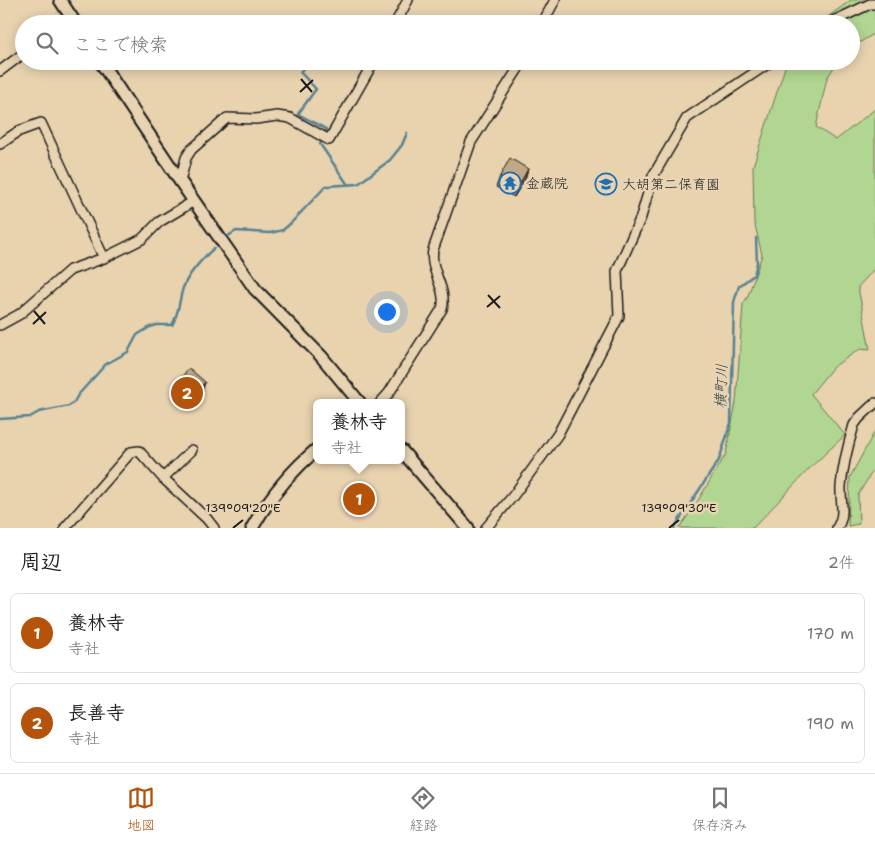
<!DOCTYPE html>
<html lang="ja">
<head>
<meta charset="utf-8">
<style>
  body { margin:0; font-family:"Shantell Sans","Klee One",sans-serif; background:#f2f2f2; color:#202124 }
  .you { position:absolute; left:386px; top:311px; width:18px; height:18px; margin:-12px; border:4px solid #fff; border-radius:50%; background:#1a73e8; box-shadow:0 0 0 8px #1a73e833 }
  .badge { display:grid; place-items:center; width:32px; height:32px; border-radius:50%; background:#b45309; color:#fff; font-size:16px; font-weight:700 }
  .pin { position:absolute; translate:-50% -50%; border:2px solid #fff; box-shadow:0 1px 5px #0006 }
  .popup { position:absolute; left:313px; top:399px; width:92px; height:65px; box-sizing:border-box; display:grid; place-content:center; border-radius:8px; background:#fff; filter:drop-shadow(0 1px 4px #0005); font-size:16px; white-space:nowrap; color:#757577 }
  .popup b { font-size:19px; color:#202124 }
  .popup::after { content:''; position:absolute; left:50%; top:100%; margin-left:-10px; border:10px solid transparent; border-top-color:#fff }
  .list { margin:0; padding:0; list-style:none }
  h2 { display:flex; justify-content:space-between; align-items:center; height:65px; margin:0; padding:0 20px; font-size:21px }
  h2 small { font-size:16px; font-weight:400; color:#757577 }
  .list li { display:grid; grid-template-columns:32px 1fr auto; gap:15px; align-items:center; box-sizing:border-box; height:80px; margin:0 10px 10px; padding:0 10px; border:1px solid #e0e0e0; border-radius:8px }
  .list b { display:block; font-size:19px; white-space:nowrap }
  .list p { margin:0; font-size:16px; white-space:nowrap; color:#757577 }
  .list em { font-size:16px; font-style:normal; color:#757577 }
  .icon { flex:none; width:28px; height:28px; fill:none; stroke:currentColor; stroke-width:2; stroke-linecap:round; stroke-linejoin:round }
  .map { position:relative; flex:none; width:875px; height:528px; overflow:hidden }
  .search { position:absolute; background:#fff; box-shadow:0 2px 12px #0003; left:15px; right:15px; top:15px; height:55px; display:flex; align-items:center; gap:12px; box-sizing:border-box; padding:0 18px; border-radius:28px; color:#757577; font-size:19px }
  .sheet { height:245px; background:#fff }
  nav { display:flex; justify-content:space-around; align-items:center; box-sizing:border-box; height:70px; border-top:1px solid #e0e0e0; background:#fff; font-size:14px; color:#757577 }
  nav a { display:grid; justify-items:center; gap:2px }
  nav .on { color:#b45309 }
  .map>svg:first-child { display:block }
  .green { fill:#b0d691; stroke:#667956 }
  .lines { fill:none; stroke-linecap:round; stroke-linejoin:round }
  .stream { stroke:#578292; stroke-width:2.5 }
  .minor-casing { stroke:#1c1c1c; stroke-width:12 }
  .tertiary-casing { stroke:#1c1c1c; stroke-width:15 }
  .minor { stroke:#e8d4b2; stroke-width:9 }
  .tertiary { stroke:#e8d4b2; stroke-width:11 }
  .wall { fill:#a59172; stroke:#1c1c1c }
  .shaded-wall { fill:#86765c; stroke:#1c1c1c }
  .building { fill:#c0a984; stroke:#1c1c1c }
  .ticks { fill:none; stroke:#1c1c1c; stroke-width:2 }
  .labels { text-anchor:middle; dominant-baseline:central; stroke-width:5; stroke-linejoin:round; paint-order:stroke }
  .poi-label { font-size:14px; fill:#1c1c1c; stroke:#e8d4b2; text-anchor:start }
  .water-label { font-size:15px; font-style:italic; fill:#35464d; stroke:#e8d4b2 }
  .ticks-label { font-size:12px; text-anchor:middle; fill:#1c1c1c; stroke:#e8d4b2; stroke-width:5; stroke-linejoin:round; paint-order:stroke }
</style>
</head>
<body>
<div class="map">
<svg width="875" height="528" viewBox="0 0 875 528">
  <rect width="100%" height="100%" fill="#e9d3af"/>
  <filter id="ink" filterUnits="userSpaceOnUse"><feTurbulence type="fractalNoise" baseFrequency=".02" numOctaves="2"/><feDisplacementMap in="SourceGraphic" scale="10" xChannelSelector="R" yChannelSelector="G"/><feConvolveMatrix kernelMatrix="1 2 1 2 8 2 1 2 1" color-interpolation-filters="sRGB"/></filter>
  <g filter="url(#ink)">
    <path class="green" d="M 851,0 L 875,0 L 875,33 L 851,48 L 851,24 L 818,24 Z
      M 787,61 L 838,61 L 827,78 L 816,127 L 836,140 L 875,109 L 875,268 L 858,287 L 870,350 L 860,349 L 833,367 L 811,394 L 845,435 L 811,467 L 753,528 L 679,528 L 694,507 L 726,454 L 736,402 L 743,304 L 748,296 L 762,255 L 754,221 L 753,166 Z
      M 875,431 L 875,467 L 858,495 L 859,524 L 848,526 L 850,477 Z"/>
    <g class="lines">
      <path class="stream" d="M 307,64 L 300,72 L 316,89 L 298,114 L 326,129 L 320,144 L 348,185
        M 225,238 L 236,231 L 270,233 L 283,230 L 291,223 L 326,186 L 358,184 L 390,160 L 402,145 L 407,133
        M 0,419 L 30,417 L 39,412 L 69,406 L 74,402 L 78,395 L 106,364 L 128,352 L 137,335 L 150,327 L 157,325 L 172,325 C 179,314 179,300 183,288 C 189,272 202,259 214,248
        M 674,528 L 719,460 L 731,423 L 734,302 L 739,286 L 754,275 L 757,263 L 756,238"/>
      <g class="minor-casing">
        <path id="minor" d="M 61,24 L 71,16
          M 395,24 L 408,0
          M 542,24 L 555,0
          M 827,24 L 870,4 L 875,4
          M 0,71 L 24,53
          M 0,144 L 19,131 L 41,123 L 104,258
          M 180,181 L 186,158 L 191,150 L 227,118 L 256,119 L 277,116 L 290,118 L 329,140 L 374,61
          M 0,325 L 20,314 L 70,270 L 104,258 L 142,239 L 159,222 L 194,201
          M 380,403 L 389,393 L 442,309 C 448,289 429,271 433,250 L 471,142 L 523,61
          M 163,478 L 192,450
          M 65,528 L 131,452 L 139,451 L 163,478 L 207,519 L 214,528
          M 486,528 L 513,496 L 558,434 L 614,326 L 619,316 L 617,271 L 641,217 L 653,176 L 687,118 L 772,61
          M 837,528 C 846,514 840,502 841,486 C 843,466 848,445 854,425 L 859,418 L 875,403"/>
      </g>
      <g class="tertiary-casing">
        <path id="tertiary" d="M 60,0 L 76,24
          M 100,61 L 180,181 L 255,289 L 321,356 L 360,403
          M 402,451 L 468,528
          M 252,528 C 269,498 290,472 316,450"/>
      </g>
      <use href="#minor" class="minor"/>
      <use href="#tertiary" class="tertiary"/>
    </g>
    <path class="wall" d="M 528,169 L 525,179 L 514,197 L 496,187 L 500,176 Z
      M 205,382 L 202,392 L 189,408 L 173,394 L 176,384 Z
      M 351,490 L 372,493 L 370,500 L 358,509 L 348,497 Z"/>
    <path class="shaded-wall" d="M 528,169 L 525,179 L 514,197 L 518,187 Z
      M 205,382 L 202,392 L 189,408 L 193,398 Z
      M 372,493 L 370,500 L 358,509 L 360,502 Z"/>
    <path class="building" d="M 510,158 L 528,169 L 518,187 L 500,176 Z
      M 189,368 L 205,382 L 193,398 L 176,384 Z
      M 364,482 L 372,493 L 360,502 L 351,490 Z"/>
  </g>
  <path class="ticks" d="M 301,79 L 312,92M 300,92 L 313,80M 488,295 L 500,308M 487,307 L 500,296M 34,311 L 45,324M 33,324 L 46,312M 233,528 L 243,520M 669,528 L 679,520"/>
  <defs>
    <g id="temple-ring" transform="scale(1.125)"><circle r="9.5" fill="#e8d4b2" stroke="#1f6fb2" stroke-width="1.5"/><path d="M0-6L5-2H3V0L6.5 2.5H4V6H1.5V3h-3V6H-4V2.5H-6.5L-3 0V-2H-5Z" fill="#1f6fb2"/></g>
    <g id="school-ring" transform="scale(1.125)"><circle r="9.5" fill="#e8d4b2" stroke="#1f6fb2" stroke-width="1.5"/><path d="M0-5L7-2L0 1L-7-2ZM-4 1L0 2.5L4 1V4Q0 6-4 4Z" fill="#1f6fb2"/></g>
  </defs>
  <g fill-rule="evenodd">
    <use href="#temple-ring" x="510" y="183"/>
    <use href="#school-ring" x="606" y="184"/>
  </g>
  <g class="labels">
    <g class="poi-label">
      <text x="526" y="183">金蔵院</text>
      <text x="622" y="184">大胡第二保育園</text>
    </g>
    <g class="water-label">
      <text transform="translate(721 386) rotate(-88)">横町川</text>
    </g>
  </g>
  <g class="ticks-label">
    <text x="243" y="512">139°09'20"E</text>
    <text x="679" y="512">139°09'30"E</text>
  </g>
</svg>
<div class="you"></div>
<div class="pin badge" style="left:359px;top:499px">1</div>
<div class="popup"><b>養林寺</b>寺社</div>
<div class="pin badge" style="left:187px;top:393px">2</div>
<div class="search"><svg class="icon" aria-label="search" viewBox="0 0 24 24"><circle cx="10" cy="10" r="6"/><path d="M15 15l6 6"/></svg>ここで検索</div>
</div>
<section class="sheet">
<h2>周辺<small>2件</small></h2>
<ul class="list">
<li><span class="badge">1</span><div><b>養林寺</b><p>寺社</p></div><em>170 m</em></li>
<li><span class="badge">2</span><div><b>長善寺</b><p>寺社</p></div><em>190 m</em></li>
</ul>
</section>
<nav>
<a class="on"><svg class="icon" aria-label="map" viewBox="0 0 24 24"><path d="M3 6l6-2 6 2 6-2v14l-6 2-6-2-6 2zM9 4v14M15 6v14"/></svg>地図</a>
<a><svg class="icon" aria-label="directions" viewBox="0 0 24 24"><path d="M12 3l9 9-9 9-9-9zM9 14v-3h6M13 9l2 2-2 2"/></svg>経路</a>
<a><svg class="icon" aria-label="saved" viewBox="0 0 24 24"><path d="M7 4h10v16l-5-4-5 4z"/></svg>保存済み</a>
</nav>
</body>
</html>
